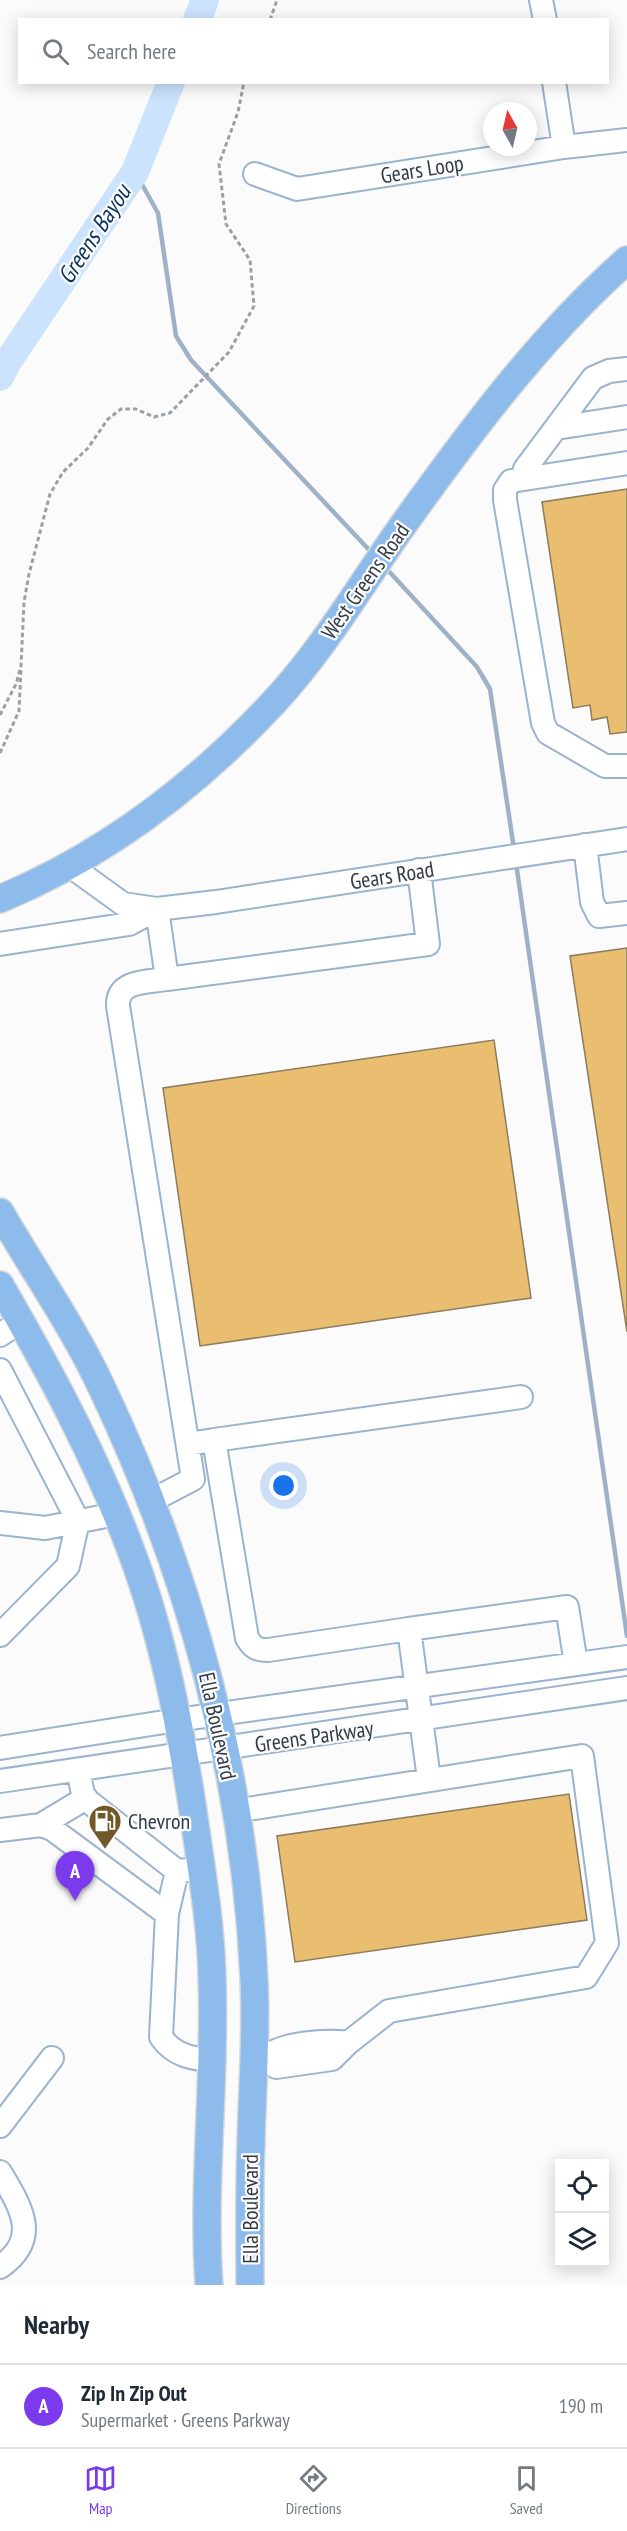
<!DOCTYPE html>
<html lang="en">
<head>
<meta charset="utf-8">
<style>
  body { margin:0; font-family:"PT Sans Narrow",sans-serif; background:#f6f6f7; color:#1f2937 }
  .controls { position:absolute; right:18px; bottom:18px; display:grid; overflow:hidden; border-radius:0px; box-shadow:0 3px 15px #0003 }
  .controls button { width:54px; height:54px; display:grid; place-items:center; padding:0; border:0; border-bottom:2px solid #e0e1e3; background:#fff; color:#1f2937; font:30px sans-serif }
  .compass { position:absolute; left:483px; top:102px; width:54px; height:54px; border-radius:50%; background:#fff; box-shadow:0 3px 15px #0003; rotate:352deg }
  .you { position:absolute; left:284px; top:1486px; width:21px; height:21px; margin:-15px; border:4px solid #fff; border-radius:50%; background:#1a73e8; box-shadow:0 0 0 9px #1a73e833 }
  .badge { display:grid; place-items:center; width:39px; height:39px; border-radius:50%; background:#7c3aed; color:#fff; font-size:20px; font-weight:700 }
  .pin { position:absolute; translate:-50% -50px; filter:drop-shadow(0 2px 3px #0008) }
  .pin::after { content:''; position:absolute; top:32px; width:21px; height:18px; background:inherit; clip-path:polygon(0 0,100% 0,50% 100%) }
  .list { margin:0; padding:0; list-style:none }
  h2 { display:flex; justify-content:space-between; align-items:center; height:78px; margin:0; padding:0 24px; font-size:26px }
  h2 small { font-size:20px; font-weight:400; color:#747a83 }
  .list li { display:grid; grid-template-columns:39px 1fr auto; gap:18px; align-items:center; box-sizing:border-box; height:84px; padding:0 24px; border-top:2px solid #e0e1e3 }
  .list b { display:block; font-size:22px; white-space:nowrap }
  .list p { margin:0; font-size:20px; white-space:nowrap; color:#747a83 }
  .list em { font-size:20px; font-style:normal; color:#747a83 }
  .icon { flex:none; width:33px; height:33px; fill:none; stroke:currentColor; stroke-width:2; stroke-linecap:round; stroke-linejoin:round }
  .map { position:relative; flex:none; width:627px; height:2285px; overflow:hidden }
  .search { position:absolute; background:#fff; box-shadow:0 3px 15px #0003; left:18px; right:18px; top:18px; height:66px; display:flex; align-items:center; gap:15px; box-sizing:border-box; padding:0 21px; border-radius:0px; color:#747a83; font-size:22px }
  .sheet { height:162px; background:#fff }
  nav { display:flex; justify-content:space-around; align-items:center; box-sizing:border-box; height:84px; border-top:2px solid #e0e1e3; background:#fff; font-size:16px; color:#747a83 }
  nav a { display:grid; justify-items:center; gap:3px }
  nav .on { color:#7c3aed }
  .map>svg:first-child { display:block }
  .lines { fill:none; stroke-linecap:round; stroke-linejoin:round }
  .stream { stroke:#9eb1c6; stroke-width:4.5 }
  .river { stroke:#cce3fd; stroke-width:28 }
  .building { fill:#e9be71; stroke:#8c7b5c; stroke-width:1.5 }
  .minor-casing { stroke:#9ab3cf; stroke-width:26 }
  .major-casing { stroke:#d6d8da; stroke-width:30 }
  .path { stroke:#9ba0a6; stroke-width:3; stroke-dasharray:4.5 3; stroke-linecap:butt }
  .minor { stroke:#fff; stroke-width:22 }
  .major { stroke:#8cbbec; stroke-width:27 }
  .labels { text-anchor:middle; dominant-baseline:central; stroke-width:4.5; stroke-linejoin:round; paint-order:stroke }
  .street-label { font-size:22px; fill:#313b47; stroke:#fbfbfb }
  .poi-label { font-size:22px; fill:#313b47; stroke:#fbfbfb; text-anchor:start }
  .water-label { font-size:24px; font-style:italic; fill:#083158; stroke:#fbfbfb }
</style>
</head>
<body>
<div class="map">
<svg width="627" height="2285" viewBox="0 0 627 2285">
  <rect width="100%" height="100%" fill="#fbfbfb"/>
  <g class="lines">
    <path class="stream" d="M 135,172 L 158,213 L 176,336 L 191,360 L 372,553
      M 384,566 L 477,667 L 490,689 L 514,849
      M 516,863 L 627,1636"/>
    <path class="river" d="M 197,20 L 205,0
      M 0,377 L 7,363 L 135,172 L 171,82"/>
  </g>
  <path class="building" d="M 627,489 L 627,732 L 610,734 L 607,717 L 592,720 L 590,705 L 573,708 L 542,502 Z
    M 627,948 L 627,1332 L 570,956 Z
    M 494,1040 L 531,1298 L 200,1346 L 163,1088 Z
    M 569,1794 L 587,1920 L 295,1962 L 277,1836 Z"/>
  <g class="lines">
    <g class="minor-casing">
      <path id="minor" d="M 541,0 L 545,20
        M 554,82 L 564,147
        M 255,174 L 297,189 L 564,147 L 627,140
        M 556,428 L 627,417
        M 627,463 L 511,481 L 505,490 L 505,500 L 543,723 L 548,733 L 605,766 L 627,766
        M 522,479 L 525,469 L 593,378 L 609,371 L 627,369
        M 585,845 L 592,902 L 599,916 L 627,913
        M 69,865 L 123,904 L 157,909 L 216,902 L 627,839
        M 0,944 L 129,924 L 157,909
        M 167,979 L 428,944 L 419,870
        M 0,1335 L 21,1321
        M 0,1370 L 78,1521 L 68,1566 L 0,1635
        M 214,1440 L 521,1397
        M 188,1444 L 214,1440 L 247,1638 C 253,1648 257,1650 268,1650 L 409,1629 L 429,1779
        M 151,1501 L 193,1479 L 118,1006 C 117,980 147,982 167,979 L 157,909
        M 0,1523 L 45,1528 L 116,1514
        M 409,1629 L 567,1607 L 576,1664
        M 0,1748 L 177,1720 L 627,1657
        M 78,1770 L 83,1794 L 88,1801 L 177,1871 L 201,1869
        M 0,1781 L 627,1688
        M 235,1811 L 582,1756 L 607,1943 L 586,1977 L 389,2011 L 348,2043 L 332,2059 L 276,2067 L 265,2058 L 255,2058
        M 41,1825 L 86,1798
        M 0,1830 L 41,1825 L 52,1829 L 167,1914 L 161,2037 C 174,2056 193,2059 214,2060
        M 167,1914 L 177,1871
        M 265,2058 C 280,2043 326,2040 348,2043
        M 0,2126 L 52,2058
        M 0,2172 C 20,2206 42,2238 0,2267"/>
    </g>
    <g class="major-casing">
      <path id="major" d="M 0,899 C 105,855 198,784 275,701 C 324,648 360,586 401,528 C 469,433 540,337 627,260
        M 0,1212 C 34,1271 73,1326 102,1388 C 190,1573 245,1775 254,1980 C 257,2035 252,2089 251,2144 C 249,2191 250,2238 250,2285
        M 0,1285 C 52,1375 102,1468 137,1567 C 167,1652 183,1742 196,1831 C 203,1880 211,1928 212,1977 C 216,2079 202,2183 209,2285"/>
    </g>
    <path class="path" d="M 270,20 L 277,0
      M 0,715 L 16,684 L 21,666 L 24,602 L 29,574 L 50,494 L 63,472 L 88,448 L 108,419 L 121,409 L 136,409 L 154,417 L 170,413 L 229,352 L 254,306 L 250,260 L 226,224 L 219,164 L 238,112 L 244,82
      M 0,753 L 19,711 L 21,669"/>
    <use href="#minor" class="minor"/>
    <use href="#major" class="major"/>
  </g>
  <defs>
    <g id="fuel-pin" transform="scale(1.725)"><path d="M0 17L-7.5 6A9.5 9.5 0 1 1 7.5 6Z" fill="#715829" stroke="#fbfbfb"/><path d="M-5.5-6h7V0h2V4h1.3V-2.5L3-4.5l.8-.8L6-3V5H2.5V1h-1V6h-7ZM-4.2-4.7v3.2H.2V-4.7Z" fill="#fff"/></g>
  </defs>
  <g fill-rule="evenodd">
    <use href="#fuel-pin" x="105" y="1821"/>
  </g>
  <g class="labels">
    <g class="street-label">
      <text transform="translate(422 169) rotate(-9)">Gears Loop</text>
      <text transform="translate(365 581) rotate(-55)">West Greens Road</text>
      <text transform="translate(392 875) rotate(-9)">Gears Road</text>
      <text transform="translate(218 1726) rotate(78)">Ella Boulevard</text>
      <text transform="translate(314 1736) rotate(-8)">Greens Parkway</text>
      <text transform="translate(250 2209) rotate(-90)">Ella Boulevard</text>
    </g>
    <g class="poi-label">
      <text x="128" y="1821">Chevron</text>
    </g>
    <g class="water-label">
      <text transform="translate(94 234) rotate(-57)">Greens Bayou</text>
    </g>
  </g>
</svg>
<div class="controls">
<button><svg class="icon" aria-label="locate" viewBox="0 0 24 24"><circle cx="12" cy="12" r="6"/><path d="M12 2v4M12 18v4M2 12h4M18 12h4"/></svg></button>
<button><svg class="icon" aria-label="layers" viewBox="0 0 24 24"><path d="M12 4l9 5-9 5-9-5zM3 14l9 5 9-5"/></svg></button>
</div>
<svg class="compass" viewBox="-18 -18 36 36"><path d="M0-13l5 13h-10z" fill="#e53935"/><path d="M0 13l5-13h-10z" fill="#747a83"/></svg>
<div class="you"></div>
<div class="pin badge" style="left:75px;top:1901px">A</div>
<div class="search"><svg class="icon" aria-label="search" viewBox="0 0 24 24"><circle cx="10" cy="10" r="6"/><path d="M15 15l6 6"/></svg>Search here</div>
</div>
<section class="sheet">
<h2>Nearby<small></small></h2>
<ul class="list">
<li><span class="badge">A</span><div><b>Zip In Zip Out</b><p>Supermarket · Greens Parkway</p></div><em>190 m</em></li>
</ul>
</section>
<nav>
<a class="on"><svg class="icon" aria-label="map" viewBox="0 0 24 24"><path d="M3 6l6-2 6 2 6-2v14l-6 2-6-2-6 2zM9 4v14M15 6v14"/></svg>Map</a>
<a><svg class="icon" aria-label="directions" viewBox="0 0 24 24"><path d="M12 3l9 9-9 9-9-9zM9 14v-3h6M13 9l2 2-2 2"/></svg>Directions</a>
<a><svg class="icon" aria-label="saved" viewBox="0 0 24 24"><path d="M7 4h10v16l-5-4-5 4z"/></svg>Saved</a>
</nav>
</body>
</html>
